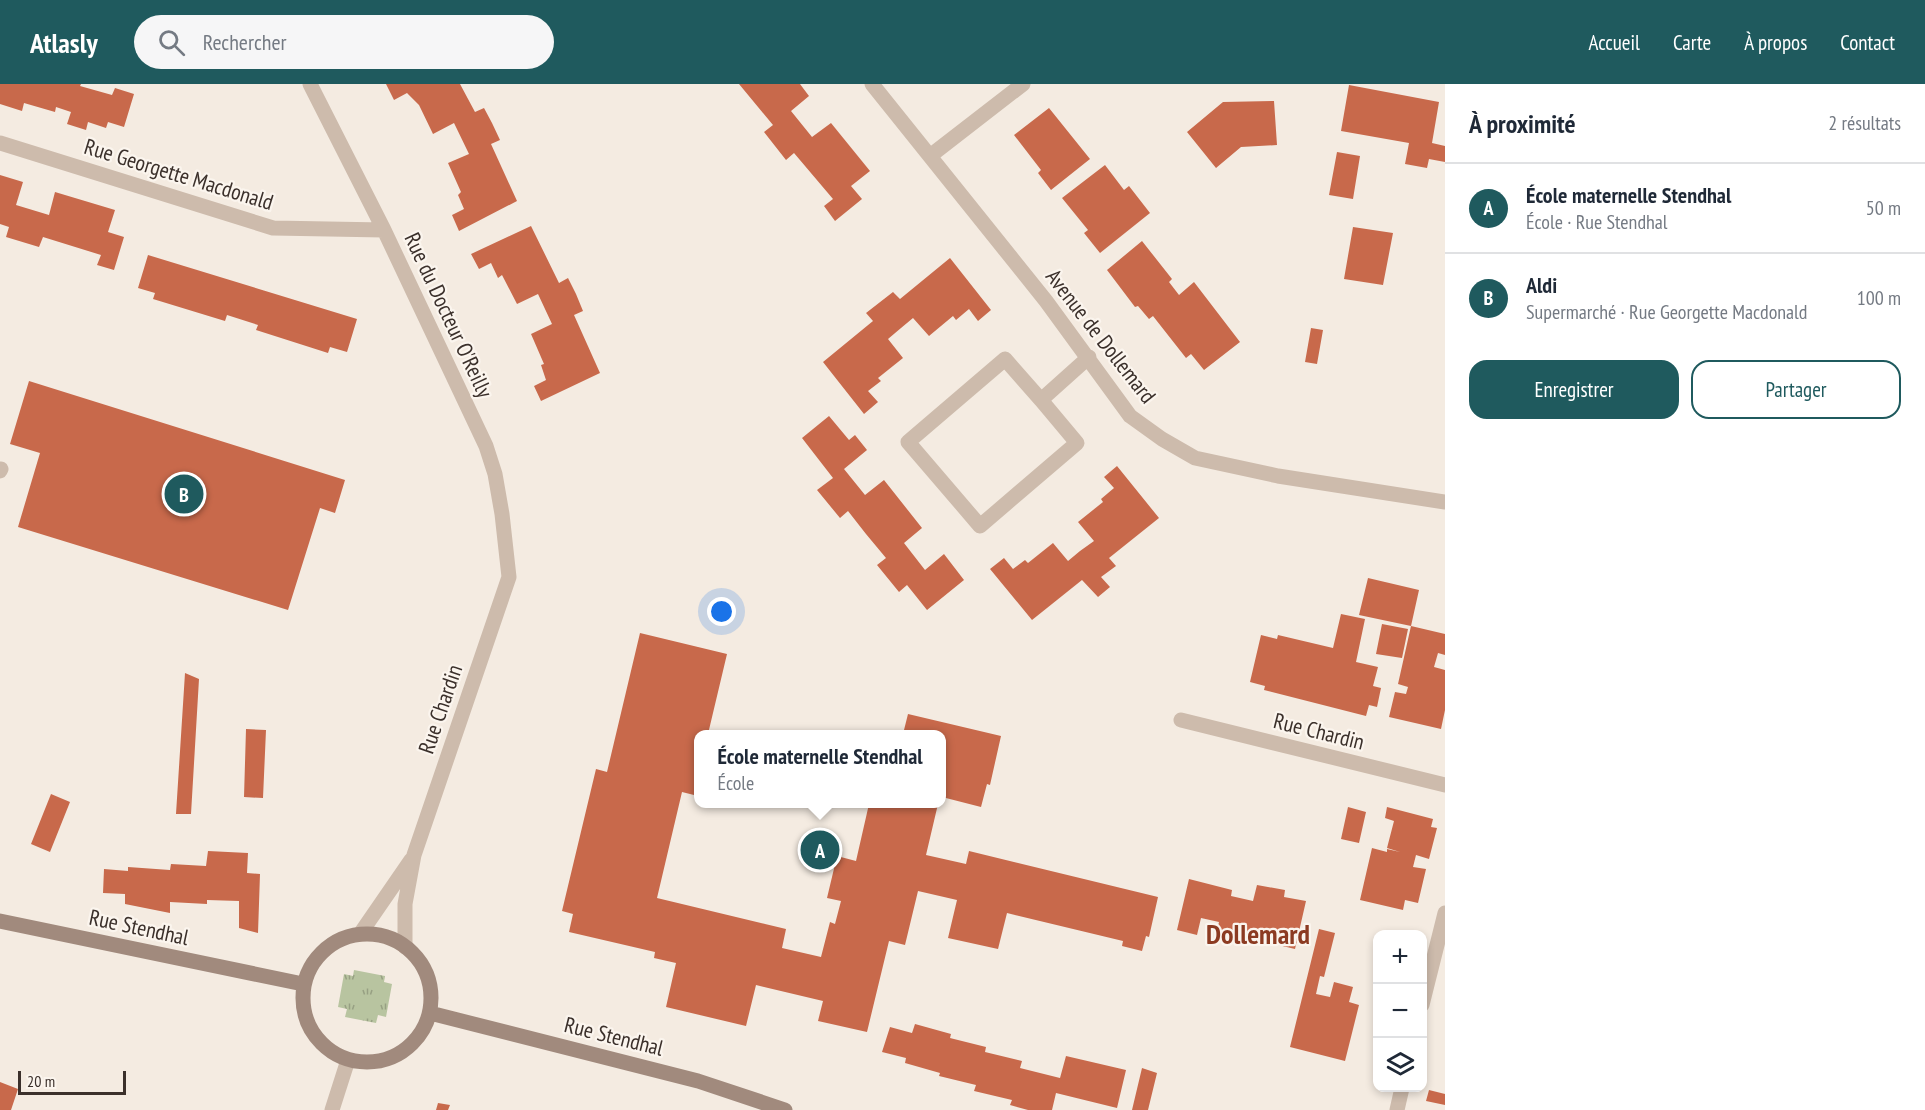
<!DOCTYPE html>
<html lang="fr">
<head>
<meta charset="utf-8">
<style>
  body { margin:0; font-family:"PT Sans Narrow",sans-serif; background:#f6f6f7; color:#1f2937 }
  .controls { position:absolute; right:18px; bottom:18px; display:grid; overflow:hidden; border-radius:12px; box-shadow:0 3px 9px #0003 }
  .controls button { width:54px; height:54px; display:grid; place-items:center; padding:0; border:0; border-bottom:2px solid #e0e1e3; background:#fff; color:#1f2937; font:30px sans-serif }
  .scale { position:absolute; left:18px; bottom:15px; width:108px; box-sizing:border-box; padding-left:6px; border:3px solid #3b302b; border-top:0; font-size:16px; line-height:21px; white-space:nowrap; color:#3b302b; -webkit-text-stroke:4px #fbf5ee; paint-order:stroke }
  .you { position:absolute; left:722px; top:528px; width:21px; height:21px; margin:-15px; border:4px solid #fff; border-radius:50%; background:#1a73e8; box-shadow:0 0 0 9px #1a73e833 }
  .badge { display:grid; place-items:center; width:39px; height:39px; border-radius:50%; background:#1f5a5e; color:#fff; font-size:20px; font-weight:700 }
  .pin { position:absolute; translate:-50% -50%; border:3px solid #fff; box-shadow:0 2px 6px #0006 }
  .popup { position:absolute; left:694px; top:646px; width:252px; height:78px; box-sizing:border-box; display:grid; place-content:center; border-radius:12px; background:#fff; filter:drop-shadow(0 2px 4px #0005); font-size:20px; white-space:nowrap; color:#747a83 }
  .popup b { font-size:22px; color:#1f2937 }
  .popup::after { content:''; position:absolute; left:50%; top:100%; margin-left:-12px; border:12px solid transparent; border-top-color:#fff }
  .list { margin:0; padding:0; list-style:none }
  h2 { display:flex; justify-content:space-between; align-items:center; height:78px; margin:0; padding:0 24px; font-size:26px }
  h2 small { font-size:20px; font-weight:400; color:#747a83 }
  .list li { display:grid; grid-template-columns:39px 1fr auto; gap:18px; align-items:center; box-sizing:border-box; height:90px; padding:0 24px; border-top:2px solid #e0e1e3 }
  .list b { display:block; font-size:22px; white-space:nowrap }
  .list p { margin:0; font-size:20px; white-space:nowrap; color:#747a83 }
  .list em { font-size:20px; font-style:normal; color:#747a83 }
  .actions { display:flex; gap:12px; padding:18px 24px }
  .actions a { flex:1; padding:14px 0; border:2px solid #1f5a5e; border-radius:18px; text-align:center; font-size:21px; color:#1f5a5e }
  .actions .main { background:#1f5a5e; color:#fff }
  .icon { flex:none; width:33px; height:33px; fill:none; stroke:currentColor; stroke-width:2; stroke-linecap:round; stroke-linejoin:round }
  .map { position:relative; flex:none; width:1445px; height:1026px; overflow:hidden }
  header { display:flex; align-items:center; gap:36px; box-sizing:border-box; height:84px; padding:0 30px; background:#1f5a5e; color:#fff }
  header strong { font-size:28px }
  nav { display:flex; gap:33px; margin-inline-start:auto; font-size:21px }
  .search { width:420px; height:54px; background:#f6f6f7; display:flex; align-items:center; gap:15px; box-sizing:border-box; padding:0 21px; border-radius:33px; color:#747a83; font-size:22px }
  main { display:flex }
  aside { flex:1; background:#fff }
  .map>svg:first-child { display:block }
  .grass { fill:url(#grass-tufts) }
  .building { fill:#c8694b }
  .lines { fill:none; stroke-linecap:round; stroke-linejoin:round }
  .lane { stroke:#cdbbac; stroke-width:15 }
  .street { stroke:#cdbbac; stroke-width:15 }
  .secondary { stroke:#a18a7d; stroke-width:15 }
  .labels { text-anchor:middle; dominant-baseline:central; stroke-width:4.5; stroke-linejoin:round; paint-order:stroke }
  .street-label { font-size:22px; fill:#3b302b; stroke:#fbf5ee }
  .district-label { font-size:28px; font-weight:bold; fill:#8c3b22; stroke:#fbf5ee }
</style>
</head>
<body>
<header>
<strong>Atlasly</strong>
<div class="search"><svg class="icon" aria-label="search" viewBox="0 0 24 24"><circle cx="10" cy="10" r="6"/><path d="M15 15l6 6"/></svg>Rechercher</div>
<nav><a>Accueil</a><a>Carte</a><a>À propos</a><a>Contact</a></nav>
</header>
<main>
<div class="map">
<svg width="1445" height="1026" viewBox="0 0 1445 1026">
  <defs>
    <pattern id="grass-tufts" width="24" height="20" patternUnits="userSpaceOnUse" patternTransform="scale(1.5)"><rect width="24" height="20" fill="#b8c4a0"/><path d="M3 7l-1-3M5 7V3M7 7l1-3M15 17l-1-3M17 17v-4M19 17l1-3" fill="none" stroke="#97a083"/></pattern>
  </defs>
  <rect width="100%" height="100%" fill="#f4ebe1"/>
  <path class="grass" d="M 354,886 L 385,892 L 384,898 L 392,900 L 386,933 L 378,931 L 376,939 L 345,933 L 347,925 L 338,923 L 344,890 L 353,892 Z"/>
  <path class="building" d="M 0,0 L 81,0 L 80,2 L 112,11 L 115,4 L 134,10 L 124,43 L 108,38 L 106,44 L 88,38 L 86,46 L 67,40 L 71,28 L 56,23 L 55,28 L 24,19 L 22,27 L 0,20 Z
    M 386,0 L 460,0 L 475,28 L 484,24 L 492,39 L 500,56 L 491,60 L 517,117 L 459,147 L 452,131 L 464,125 L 458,111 L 461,108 L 448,79 L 469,70 L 454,39 L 433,50 L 419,21 L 407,9 L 394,16 Z
    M 739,0 L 800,0 L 809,12 L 791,27 L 812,53 L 831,39 L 870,87 L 851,102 L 862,115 L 835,137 L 824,122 L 833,115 L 794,69 L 786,76 L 764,48 L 773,41 Z
    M 1349,1 L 1439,18 L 1432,59 L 1445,62 L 1445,78 L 1429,75 L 1427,84 L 1405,80 L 1409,59 L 1341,47 Z
    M 1274,17 L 1277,61 L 1241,63 L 1216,84 L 1187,48 L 1223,18 Z
    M 1049,24 L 1090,75 L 1051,106 L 1038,89 L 1041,86 L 1014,51 Z
    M 1337,68 L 1360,72 L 1353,115 L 1329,111 Z
    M 1105,81 L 1124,106 L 1129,102 L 1150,129 L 1100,169 L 1084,149 L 1088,146 L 1062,114 Z
    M 0,91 L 23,98 L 16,121 L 49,131 L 55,108 L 115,126 L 108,148 L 124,153 L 114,186 L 97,181 L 101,171 L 43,153 L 39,163 L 6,153 L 9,143 L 0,140 Z
    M 531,142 L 559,199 L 568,194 L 576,210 L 583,227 L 574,231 L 600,289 L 541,317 L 534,302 L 546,296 L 541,281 L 544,280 L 531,250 L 552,240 L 538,210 L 517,220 L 502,191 L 498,194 L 491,179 L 479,185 L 471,170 Z
    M 1353,143 L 1393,149 L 1383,201 L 1344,195 Z
    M 1142,157 L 1172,195 L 1169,198 L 1179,211 L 1194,198 L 1240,258 L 1204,286 L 1191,270 L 1186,274 L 1153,232 L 1149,235 L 1138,222 L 1135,223 L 1107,186 Z
    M 148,171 L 357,235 L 347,268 L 330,263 L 328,269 L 256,246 L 258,241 L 227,231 L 225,237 L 153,215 L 155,209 L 138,204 Z
    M 950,174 L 991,226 L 978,237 L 969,225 L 956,236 L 953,232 L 929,252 L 913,234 L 901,244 L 888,255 L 903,274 L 878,294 L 881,297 L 868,307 L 878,318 L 864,330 L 823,278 L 873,237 L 866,229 L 893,208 L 900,215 Z
    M 1311,244 L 1323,246 L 1317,280 L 1305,278 Z
    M 29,297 L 345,396 L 335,429 L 320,424 L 288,526 L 18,443 L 40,369 L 10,360 Z
    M 829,332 L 849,356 L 855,351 L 867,366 L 844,385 L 865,411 L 884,396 L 922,444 L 904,459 L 925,486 L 944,470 L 964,496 L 927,526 L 907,501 L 899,508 L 877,481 L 886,474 L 866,450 L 848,427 L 840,434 L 817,406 L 833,394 L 802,354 Z
    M 1117,382 L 1159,434 L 1109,474 L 1116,482 L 1101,493 L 1110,503 L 1098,513 L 1082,496 L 1032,536 L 990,485 L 1004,474 L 1013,485 L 1025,476 L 1028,479 L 1053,459 L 1068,477 L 1080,467 L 1094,457 L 1078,438 L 1103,418 L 1101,415 L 1114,404 L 1104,393 Z
    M 1368,494 L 1419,506 L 1411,542 L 1359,531 Z
    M 1341,530 L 1365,535 L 1356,578 L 1378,583 L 1373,602 L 1381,604 L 1377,623 L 1369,621 L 1366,632 L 1264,606 L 1265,602 L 1250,598 L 1261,551 L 1277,555 L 1278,551 L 1333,564 Z
    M 1382,540 L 1408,545 L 1402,574 L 1376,570 Z
    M 1411,542 L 1445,550 L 1445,571 L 1438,569 L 1434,583 L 1445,586 L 1445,626 L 1441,645 L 1389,633 L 1395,608 L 1406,610 L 1408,603 L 1398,600 Z
    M 640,549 L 727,570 L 708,650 L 698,650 L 698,691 L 694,711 L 682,708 L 657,814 L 786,845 L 782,864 L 821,873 L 830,838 L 835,840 L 841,817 L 827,814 L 837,772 L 856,777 L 869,720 L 938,720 L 926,771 L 966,780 L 969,767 L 1158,813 L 1149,853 L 1146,852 L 1142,867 L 1122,862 L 1123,857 L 1007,829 L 998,865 L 948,854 L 957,816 L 918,807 L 905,861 L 889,857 L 867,948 L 818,937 L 823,917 L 756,901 L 746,942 L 666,923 L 676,879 L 654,874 L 655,868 L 569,848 L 573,830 L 562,827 L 596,685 L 607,688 Z
    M 185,589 L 199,595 L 191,730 L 176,730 Z
    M 908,630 L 1001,652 L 990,701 L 987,700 L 981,723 L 942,713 L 942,651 L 903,650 Z
    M 246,645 L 266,646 L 263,714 L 244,713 Z
    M 51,710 L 70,718 L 50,768 L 31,760 Z
    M 1348,723 L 1366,728 L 1359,759 L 1341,755 Z
    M 1387,723 L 1433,735 L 1431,743 L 1437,744 L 1429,775 L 1416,771 L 1413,783 L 1426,785 L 1418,819 L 1405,816 L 1403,826 L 1360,816 L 1372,764 L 1387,768 L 1387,765 L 1400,768 L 1387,764 L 1394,737 L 1385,734 Z
    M 208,767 L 248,769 L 247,789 L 260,790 L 258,849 L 239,844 L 239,817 L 207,816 L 207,820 L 170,818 L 170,829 L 125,820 L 125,810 L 103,809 L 104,785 L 128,787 L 128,783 L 170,786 L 171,780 L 206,782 Z
    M 1189,795 L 1232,806 L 1231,812 L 1253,817 L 1257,801 L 1285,806 L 1284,813 L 1306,817 L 1295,865 L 1217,846 L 1219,838 L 1201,834 L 1197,851 L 1177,846 Z
    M 1319,845 L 1335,849 L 1324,893 L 1320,892 L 1316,910 L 1330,913 L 1334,898 L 1353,903 L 1349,918 L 1359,921 L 1345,977 L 1290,963 Z
    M 915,940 L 951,950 L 950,954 L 986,963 L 985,968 L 1022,977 L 1020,984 L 1060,994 L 1066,972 L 1126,986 L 1117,1024 L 1056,1009 L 1052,1026 L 1028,1026 L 1010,1021 L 1012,1016 L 974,1007 L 976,1001 L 939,992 L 940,989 L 905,979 L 906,974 L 882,968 L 890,943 L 912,949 Z
    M 1142,984 L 1157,989 L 1148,1026 L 1132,1026 Z
    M 0,998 L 18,1005 L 11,1026 L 0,1026 Z
    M 1429,1006 L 1445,1010 L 1445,1021 L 1426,1017 Z
    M 438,1019 L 450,1021 L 448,1026 L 436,1026 Z"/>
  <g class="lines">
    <path class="lane" d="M 0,387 L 1,385"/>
    <path class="street" d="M 310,0 L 384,146 L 486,362 L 495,390 L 502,430 L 509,493 L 414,771 L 405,820 L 405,863
      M 872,0 L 1046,217 L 1130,332 L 1162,355 L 1195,374 L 1278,392 L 1445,418
      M 0,59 L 273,144 L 384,146
      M 930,72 L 1023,0
      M 1041,316 L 1005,275 L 908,358 L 980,442 L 1077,359 L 1041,316 L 1089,273
      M 1181,636 L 1445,701
      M 360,850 L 411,776
      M 1422,921 L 1445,829
      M 332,1026 L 348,976
      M 1397,1026 L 1402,1004"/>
    <path class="secondary" d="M 0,837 L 303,900
      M303 914a64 64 0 1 1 128 0a64 64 0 1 1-128 0Z
      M 430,929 L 698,997 L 785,1026"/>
  </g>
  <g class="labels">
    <g class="street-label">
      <text transform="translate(179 90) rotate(17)">Rue Georgette Macdonald</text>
      <text transform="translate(449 231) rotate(65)">Rue du Docteur O'Reilly</text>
      <text transform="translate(1101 252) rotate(52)">Avenue de Dollemard</text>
      <text transform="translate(440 625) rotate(-71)">Rue Chardin</text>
      <text transform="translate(1319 647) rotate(14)">Rue Chardin</text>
      <text transform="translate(139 843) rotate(12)">Rue Stendhal</text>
      <text transform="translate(614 952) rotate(14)">Rue Stendhal</text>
    </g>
    <g class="district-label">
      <text x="1258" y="849">Dollemard</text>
    </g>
  </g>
</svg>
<div class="controls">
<button>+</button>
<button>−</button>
<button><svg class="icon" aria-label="layers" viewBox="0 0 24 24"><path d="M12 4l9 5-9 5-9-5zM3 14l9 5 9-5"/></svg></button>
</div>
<div class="scale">20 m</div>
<div class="you"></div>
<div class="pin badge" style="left:820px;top:766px">A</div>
<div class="popup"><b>École maternelle Stendhal</b>École</div>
<div class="pin badge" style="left:184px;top:410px">B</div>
</div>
<aside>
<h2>À proximité<small>2 résultats</small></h2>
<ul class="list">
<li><span class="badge">A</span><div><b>École maternelle Stendhal</b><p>École · Rue Stendhal</p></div><em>50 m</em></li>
<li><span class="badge">B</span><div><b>Aldi</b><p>Supermarché · Rue Georgette Macdonald</p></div><em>100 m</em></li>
</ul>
<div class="actions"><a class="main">Enregistrer</a><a>Partager</a></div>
</aside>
</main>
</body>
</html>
